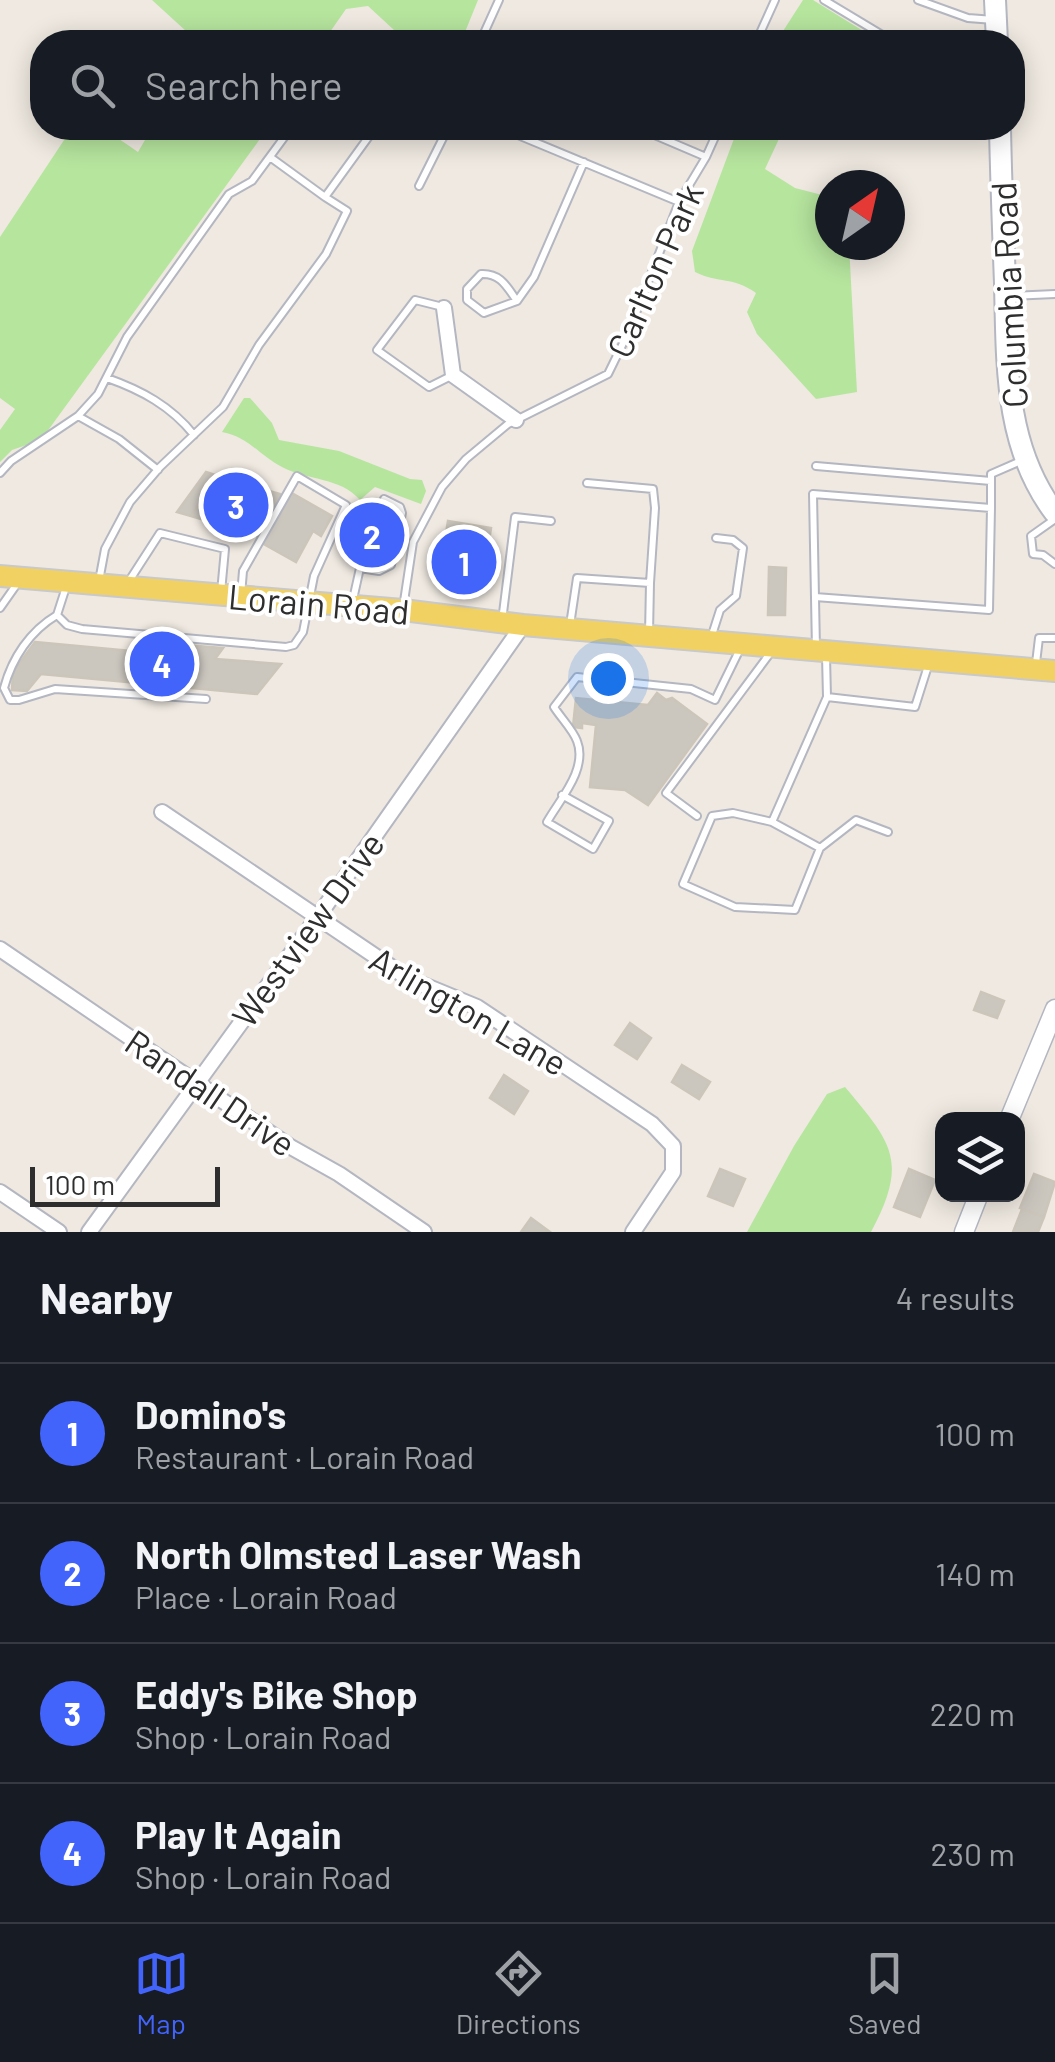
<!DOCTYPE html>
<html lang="en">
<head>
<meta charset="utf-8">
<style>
  body { margin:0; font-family:Barlow,sans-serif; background:#242831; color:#f1f3f6 }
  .controls { position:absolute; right:30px; bottom:30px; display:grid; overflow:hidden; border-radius:20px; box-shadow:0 5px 25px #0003 }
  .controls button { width:90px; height:90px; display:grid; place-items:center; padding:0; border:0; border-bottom:2px solid #363941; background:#171b24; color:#f1f3f6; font:50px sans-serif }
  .compass { position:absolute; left:815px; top:170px; width:90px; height:90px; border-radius:50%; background:#171b24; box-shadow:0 5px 25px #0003; rotate:34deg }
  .scale { position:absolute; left:30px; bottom:25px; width:190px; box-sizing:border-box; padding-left:10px; border:5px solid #2e2e2e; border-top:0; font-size:28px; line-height:35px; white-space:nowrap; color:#2e2e2e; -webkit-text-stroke:8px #fff; paint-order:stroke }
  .you { position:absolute; left:608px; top:678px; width:35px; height:35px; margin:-25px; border:8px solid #fff; border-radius:50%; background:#1a73e8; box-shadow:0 0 0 15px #1a73e833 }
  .badge { display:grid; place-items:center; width:65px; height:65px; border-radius:50%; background:#4264fb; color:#fff; font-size:32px; font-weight:700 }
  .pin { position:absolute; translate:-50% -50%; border:5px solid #fff; box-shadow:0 2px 10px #0006 }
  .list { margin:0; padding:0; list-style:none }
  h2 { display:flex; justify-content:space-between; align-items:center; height:130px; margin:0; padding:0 40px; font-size:42px }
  h2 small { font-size:32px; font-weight:400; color:#9ea1a6 }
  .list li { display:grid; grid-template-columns:65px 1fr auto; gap:30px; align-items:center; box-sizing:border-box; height:140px; padding:0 40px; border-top:2px solid #363941 }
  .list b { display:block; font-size:38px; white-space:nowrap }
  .list p { margin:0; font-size:32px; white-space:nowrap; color:#9ea1a6 }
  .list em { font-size:32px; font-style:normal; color:#9ea1a6 }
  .icon { flex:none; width:55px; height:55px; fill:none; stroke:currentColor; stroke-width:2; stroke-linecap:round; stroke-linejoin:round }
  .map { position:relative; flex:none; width:1055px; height:1232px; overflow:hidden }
  .search { position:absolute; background:#171b24; box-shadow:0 5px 25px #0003; left:30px; right:30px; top:30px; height:110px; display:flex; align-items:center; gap:25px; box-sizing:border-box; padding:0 35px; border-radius:40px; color:#9ea1a6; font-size:38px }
  .sheet { height:690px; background:#171b24 }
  nav { display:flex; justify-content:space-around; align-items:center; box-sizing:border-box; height:140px; border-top:2px solid #363941; background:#171b24; font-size:28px; color:#9ea1a6 }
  nav a { display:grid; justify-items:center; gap:5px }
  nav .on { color:#4264fb }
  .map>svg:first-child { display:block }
  .green { fill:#b6e59e }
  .building { fill:#cbc7bf; stroke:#cbc5ba; stroke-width:2.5 }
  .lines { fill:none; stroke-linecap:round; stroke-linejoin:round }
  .service-casing { stroke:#b4b7c1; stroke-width:10 }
  .minor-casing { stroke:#b4b7c1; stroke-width:18 }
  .tertiary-casing { stroke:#b4b7c1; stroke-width:21 }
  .secondary-casing { stroke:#b4b7c1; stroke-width:24 }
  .primary-casing { stroke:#c9c9c9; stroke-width:24 }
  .service { stroke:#fff; stroke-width:6 }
  .minor { stroke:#fff; stroke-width:14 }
  .tertiary { stroke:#fff; stroke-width:18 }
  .secondary { stroke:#fff; stroke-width:20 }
  .primary { stroke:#f2d163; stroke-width:20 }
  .labels { text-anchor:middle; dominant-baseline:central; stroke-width:8; stroke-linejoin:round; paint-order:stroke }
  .street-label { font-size:35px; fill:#2e2e2e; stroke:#fff }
</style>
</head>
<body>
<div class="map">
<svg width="1055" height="1232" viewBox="0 0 1055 1232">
  <rect width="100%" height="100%" fill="#efe9e1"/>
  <path class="green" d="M 152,0 L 478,0 L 461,42 L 407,42 L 368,6 L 346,9 L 323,42 L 198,42 Z
    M 803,0 L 813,0 L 881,42 L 776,42 Z
    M 72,128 L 103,128 L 138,152 L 152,128 L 268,128 L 41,440 L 12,450 L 0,462 L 0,430 L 15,409 L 0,398 L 0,237 Z
    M 738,128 L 784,128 L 765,169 L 795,188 L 830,197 L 830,245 L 849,245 L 857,392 L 816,399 L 757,334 L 747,312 L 756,293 C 732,276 720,284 695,272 L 692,251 Z
    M 244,398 L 250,398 L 272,423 L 279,440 L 339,451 L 410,479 L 422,480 L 426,491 L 421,504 L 375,487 L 360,500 C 340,477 309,481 282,467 C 260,456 249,437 222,432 Z
    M 845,1087 C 892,1143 909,1161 871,1232 L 747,1232 L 794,1146 L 827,1094 Z"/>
  <path class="building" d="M 206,472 L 218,476 L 191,516 L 177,512 Z
    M 218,476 L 280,494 L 257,536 L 191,516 Z
    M 290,492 L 332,516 L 321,536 L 313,531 L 296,562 L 262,543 Z
    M 362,518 L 379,525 L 381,519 L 393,524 L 381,553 L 352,544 Z
    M 448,521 L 491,528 L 484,572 L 458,568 L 462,542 L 445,539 Z
    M 769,567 L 786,568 L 785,615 L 768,615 Z
    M 35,642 L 142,652 L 149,642 L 223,648 L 215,659 L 281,664 L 257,694 L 41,674 L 27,691 L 12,690 L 13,672 Z
    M 657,693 L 666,700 L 672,698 L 707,724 L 648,805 L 625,790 L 590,787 L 596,725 L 582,723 L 582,728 L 573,727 L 576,698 L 648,705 Z
    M 981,992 L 1004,1001 L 997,1018 L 974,1010 Z
    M 630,1023 L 651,1038 L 637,1059 L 615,1045 Z
    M 682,1065 L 710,1082 L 699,1099 L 672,1082 Z
    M 504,1075 L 528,1091 L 514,1114 L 490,1098 Z
    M 720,1169 L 745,1179 L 733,1206 L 708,1196 Z
    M 909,1169 L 935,1180 L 920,1217 L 894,1207 Z
    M 1034,1174 L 1055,1182 L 1044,1217 L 1020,1208 Z
    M 1022,1209 L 1044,1217 L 1038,1232 L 1013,1232 Z
    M 531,1218 L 550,1232 L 521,1232 Z"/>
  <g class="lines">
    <g class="service-casing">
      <path id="service" d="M 824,0 L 894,42
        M 918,0 L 968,18 L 994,20
        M 480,42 L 499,0
        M 756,42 L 775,0
        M 501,128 L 679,202
        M 638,128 L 706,157
        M 270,157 L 325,197
        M 419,186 L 448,128
        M 1011,296 L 1055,294
        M 517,301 C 507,287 501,273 481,274 L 467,289 L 467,300 L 484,313 L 517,301 L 534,277 L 584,162
        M 443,307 L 415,300 L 377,350 L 429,387 L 453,375
        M 107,378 C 141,390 171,406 194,435
        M 78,416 L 119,439 L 158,470
        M 816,466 L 991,481
        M 0,473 L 11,461 L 78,416 L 98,394 L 127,337 L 229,194 L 252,181 L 291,128
        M 587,483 L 653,489 L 655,508 L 650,583
        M 991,508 L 991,474 L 1023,460
        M 1055,519 L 1031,536 L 1033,554 L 1043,555 L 1055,564
        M 366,550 L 360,568 L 379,571 L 391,565 L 402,513 L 400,507 L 384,499 L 375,523
        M 99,581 L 105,549 L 130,502 L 160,467 L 223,407 L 259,345 L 326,254 L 347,211 L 325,197 L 375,128
        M 129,581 L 160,533 L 225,549 L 221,592
        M 66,587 L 57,615 L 67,625 L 82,629 L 286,647 L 294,645 L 303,632 L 314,576 L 346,505 L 297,476 L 243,571 L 241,595
        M 815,597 L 989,610 L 991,508 L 813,494 L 816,649
        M 352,604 L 360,568
        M 0,608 L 19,581
        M 403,608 L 413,542 L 442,487 L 466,459 L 508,424 L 608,374 L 629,331 L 679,202 L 706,157 L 719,128
        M 57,615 C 30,631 12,658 4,688 L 10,700 L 19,700 L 55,689 L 206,699
        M 502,621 L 515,517 L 551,521
        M 570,625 L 577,578 L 650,583 L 649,634
        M 712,635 L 720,610 L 736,596 L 743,548 L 733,540 L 716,538
        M 826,656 L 827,697 L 915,707 L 928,666
        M 1036,663 L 1039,638 L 1055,638
        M 562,795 L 609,821 L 593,849 L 547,822 C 560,799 588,769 577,741 C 573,730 561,718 554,707 L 577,677 L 691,689 L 715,700 L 740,649
        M 697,816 L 666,793 L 771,652
        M 772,822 L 733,813 L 712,816 L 683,884 L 735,907 L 795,910 L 820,848 L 772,822 L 827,697
        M 820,848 L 856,820 L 888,832"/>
    </g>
    <g class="minor-casing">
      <path id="minor" d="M 444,308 L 453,375 L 516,420
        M 162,812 L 409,979 L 477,1007 L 652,1124 L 673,1146 L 673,1172 L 633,1232
        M 0,949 L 289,1146 L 339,1174 L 424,1232
        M 0,1192 L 59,1232
        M 89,1232 L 317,918 L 523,625"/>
    </g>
    <g class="tertiary-casing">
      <path id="tertiary" d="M 1009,1120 L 1055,1009
        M 964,1232 L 979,1194"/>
    </g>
    <g class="secondary-casing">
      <path id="secondary" d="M 995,0 L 997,42
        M 1000,128 C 1001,179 1003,231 1005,283 C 1007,363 1004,446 1055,513"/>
    </g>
    <g class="primary-casing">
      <path id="primary" d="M 0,576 L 403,610 L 523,625 L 1055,671"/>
    </g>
    <use href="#service" class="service"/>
    <use href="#minor" class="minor"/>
    <use href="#tertiary" class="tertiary"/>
    <use href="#secondary" class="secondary"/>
    <use href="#primary" class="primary"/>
  </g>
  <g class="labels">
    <g class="street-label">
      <text transform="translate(654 270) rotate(-66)">Carlton Park</text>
      <text transform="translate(1008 295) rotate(-93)">Columbia Road</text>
      <text transform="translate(319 603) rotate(5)">Lorain Road</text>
      <text transform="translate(307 929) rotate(-54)">Westview Drive</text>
      <text transform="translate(469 1010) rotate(30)">Arlington Lane</text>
      <text transform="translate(211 1092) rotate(34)">Randall Drive</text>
    </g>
  </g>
</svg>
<div class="controls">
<button><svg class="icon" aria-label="layers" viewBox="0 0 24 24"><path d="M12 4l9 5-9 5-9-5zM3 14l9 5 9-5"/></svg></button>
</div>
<svg class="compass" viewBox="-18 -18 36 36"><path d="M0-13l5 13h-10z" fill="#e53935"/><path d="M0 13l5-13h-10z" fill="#9ea1a6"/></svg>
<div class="scale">100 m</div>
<div class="you"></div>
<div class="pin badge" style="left:464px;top:562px">1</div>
<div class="pin badge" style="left:372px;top:535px">2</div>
<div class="pin badge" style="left:236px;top:505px">3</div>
<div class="pin badge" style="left:162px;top:664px">4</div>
<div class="search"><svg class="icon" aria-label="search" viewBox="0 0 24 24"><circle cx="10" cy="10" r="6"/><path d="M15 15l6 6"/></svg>Search here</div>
</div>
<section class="sheet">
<h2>Nearby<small>4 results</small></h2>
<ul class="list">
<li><span class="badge">1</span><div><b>Domino's</b><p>Restaurant · Lorain Road</p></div><em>100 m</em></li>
<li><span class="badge">2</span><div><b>North Olmsted Laser Wash</b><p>Place · Lorain Road</p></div><em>140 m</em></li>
<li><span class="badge">3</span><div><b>Eddy's Bike Shop</b><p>Shop · Lorain Road</p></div><em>220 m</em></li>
<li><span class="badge">4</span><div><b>Play It Again</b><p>Shop · Lorain Road</p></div><em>230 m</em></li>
</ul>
</section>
<nav>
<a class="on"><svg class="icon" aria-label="map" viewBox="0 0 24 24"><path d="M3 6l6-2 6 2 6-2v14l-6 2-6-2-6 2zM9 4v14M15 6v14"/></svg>Map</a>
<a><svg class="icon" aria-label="directions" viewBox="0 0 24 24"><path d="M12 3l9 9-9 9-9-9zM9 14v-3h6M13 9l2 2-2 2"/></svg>Directions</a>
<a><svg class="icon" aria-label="saved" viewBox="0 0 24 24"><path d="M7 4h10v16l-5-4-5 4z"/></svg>Saved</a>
</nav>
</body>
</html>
